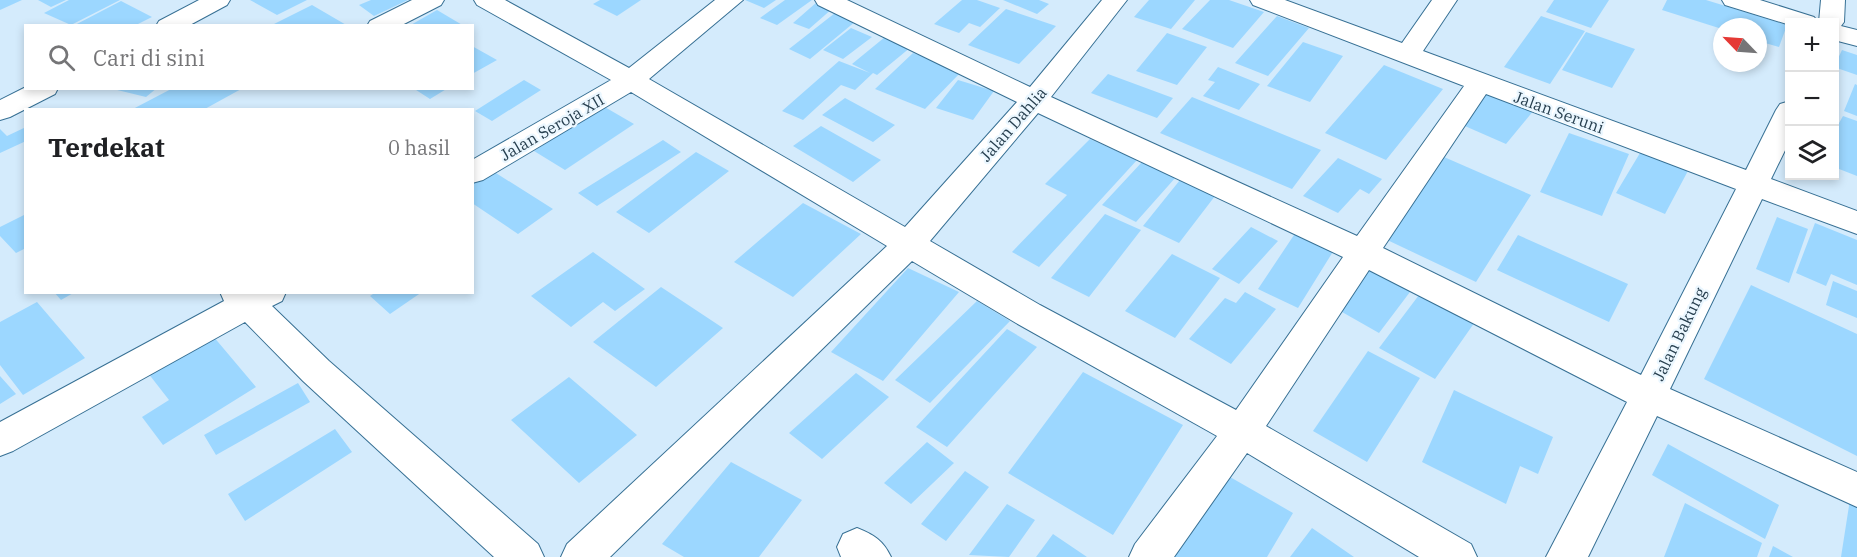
<!DOCTYPE html>
<html lang="id">
<head>
<meta charset="utf-8">
<style>
  body { margin:0; font-family:"IBM Plex Serif",serif; background:#f2f2f2; color:#202124 }
  .controls { position:absolute; right:18px; top:18px; display:grid; overflow:hidden; border-radius:0px; box-shadow:0 3px 9px #0003 }
  .controls button { width:54px; height:54px; display:grid; place-items:center; padding:0; border:0; border-bottom:2px solid #e0e0e0; background:#fff; color:#202124; font:30px sans-serif }
  .compass { position:absolute; left:1713px; top:18px; width:54px; height:54px; border-radius:50%; background:#fff; box-shadow:0 3px 9px #0003; rotate:295deg }
  .list { margin:0; padding:0; list-style:none }
  h2 { display:flex; justify-content:space-between; align-items:center; height:78px; margin:0; padding:0 24px; font-size:26px }
  h2 small { font-size:20px; font-weight:400; color:#757577 }
  .icon { flex:none; width:33px; height:33px; fill:none; stroke:currentColor; stroke-width:2; stroke-linecap:round; stroke-linejoin:round }
  .map { position:relative; flex:none; width:1857px; height:557px; overflow:hidden }
  .search { position:absolute; background:#fff; box-shadow:0 3px 9px #0003; left:24px; top:24px; width:450px; height:66px; display:flex; align-items:center; gap:15px; box-sizing:border-box; padding:0 21px; border-radius:0px; color:#757577; font-size:22px }
  .panel { position:absolute; background:#fff; box-shadow:0 3px 9px #0003; left:24px; top:108px; width:450px; height:186px; border-radius:0px }
  .map>svg:first-child { display:block }
  .building { fill:#9cd7ff }
  .lines { fill:none; stroke-linecap:round; stroke-linejoin:round }
  .minor-casing { stroke:#377094; stroke-width:2 }
  .minor { fill:#fff; fill-rule:evenodd }
  .labels { text-anchor:middle; dominant-baseline:central; stroke-width:4.5; stroke-linejoin:round; paint-order:stroke }
  .street-label { font-size:16px; fill:#273f4f; stroke:#ebf7ff }
</style>
</head>
<body>
<div class="map">
<svg width="1857" height="557" viewBox="0 0 1857 557">
  <rect width="100%" height="100%" fill="#d4ebfc"/>
  <path class="building" d="M 0,0 L 22,0 L 0,10 Z
    M 38,0 L 66,0 L 51,7 Z
    M 69,0 L 120,0 L 71,25 L 44,13 Z
    M 250,0 L 307,0 L 277,15 Z
    M 371,0 L 408,0 L 374,16 L 359,5 Z
    M 600,0 L 641,0 L 617,16 L 593,4 Z
    M 745,0 L 776,0 L 764,8 Z
    M 785,0 L 812,0 L 777,25 L 760,18 Z
    M 962,0 L 977,0 L 1000,8 L 980,27 L 969,23 L 959,33 L 934,24 Z
    M 1003,0 L 1039,0 L 1049,4 L 1037,14 Z
    M 1149,0 L 1195,0 L 1171,29 L 1134,17 Z
    M 1210,0 L 1229,0 L 1264,12 L 1233,48 L 1182,29 Z
    M 1554,0 L 1609,0 L 1591,28 L 1546,12 Z
    M 1667,0 L 1706,0 L 1787,25 L 1779,47 L 1758,41 L 1758,27 L 1722,27 L 1722,29 L 1662,10 Z
    M 121,1 L 152,17 L 134,26 L 73,26 Z
    M 817,2 L 833,8 L 809,29 L 793,23 Z
    M 312,5 L 348,26 L 270,26 Z
    M 1006,9 L 1056,26 L 1019,64 L 968,45 Z
    M 437,10 L 464,26 L 409,26 Z
    M 835,13 L 856,21 L 810,59 L 789,49 Z
    M 1277,16 L 1309,28 L 1268,76 L 1235,63 Z
    M 1541,16 L 1585,31 L 1550,84 L 1504,67 Z
    M 851,28 L 872,37 L 843,59 L 823,50 Z
    M 1586,32 L 1635,49 L 1612,88 L 1562,70 Z
    M 1167,33 L 1207,47 L 1177,85 L 1136,71 Z
    M 885,37 L 911,47 L 877,75 L 873,73 L 855,90 L 841,85 L 803,120 L 782,111 L 839,61 L 870,73 L 852,64 Z
    M 1303,42 L 1343,56 L 1310,102 L 1267,86 Z
    M 472,46 L 497,60 L 472,74 Z
    M 1842,50 L 1857,55 L 1857,75 L 1834,67 Z
    M 913,53 L 962,71 L 925,109 L 875,89 Z
    M 1384,65 L 1443,89 L 1386,160 L 1325,133 Z
    M 1218,67 L 1260,84 L 1239,110 L 1203,96 L 1215,82 L 1208,80 Z
    M 1108,74 L 1173,98 L 1157,118 L 1091,93 Z
    M 524,80 L 541,90 L 492,121 L 475,111 Z
    M 958,80 L 994,91 L 973,120 L 936,108 Z
    M 1855,84 L 1857,85 L 1857,116 L 1844,111 Z
    M 109,88 L 157,88 L 146,97 Z
    M 173,88 L 243,88 L 203,110 L 131,110 Z
    M 413,88 L 448,88 L 430,99 Z
    M 1486,90 L 1534,110 L 1506,144 L 1458,123 Z
    M 1192,97 L 1321,150 L 1292,189 L 1160,133 Z
    M 845,98 L 895,125 L 873,142 L 822,115 Z
    M 603,106 L 634,124 L 565,170 L 534,151 Z
    M 1843,116 L 1857,121 L 1857,176 L 1834,167 L 1834,132 Z
    M 821,126 L 881,160 L 853,182 L 793,146 Z
    M 26,127 L 26,141 L 0,153 L 0,129 L 7,136 Z
    M 1569,133 L 1629,154 L 1602,216 L 1540,192 Z
    M 1090,139 L 1137,160 L 1039,267 L 1012,252 L 1067,195 L 1045,184 Z
    M 663,140 L 681,152 L 597,206 L 578,193 Z
    M 1643,148 L 1690,167 L 1665,214 L 1616,193 Z
    M 696,152 L 729,171 L 649,233 L 616,212 Z
    M 1444,157 L 1531,195 L 1476,282 L 1383,238 Z
    M 1338,158 L 1382,179 L 1369,194 L 1360,189 L 1338,213 L 1303,196 Z
    M 1142,162 L 1176,177 L 1136,222 L 1102,205 Z
    M 488,168 L 553,209 L 518,234 L 472,203 L 472,178 Z
    M 1180,180 L 1215,196 L 1179,243 L 1143,226 Z
    M 803,203 L 861,234 L 793,297 L 734,262 Z
    M 26,214 L 26,248 L 16,253 L 0,236 L 0,227 Z
    M 1105,214 L 1141,230 L 1089,297 L 1051,278 Z
    M 1777,217 L 1808,229 L 1789,283 L 1756,269 Z
    M 1815,223 L 1857,240 L 1857,285 L 1831,274 L 1826,286 L 1796,273 Z
    M 1251,227 L 1278,241 L 1239,284 L 1212,269 Z
    M 1296,232 L 1334,250 L 1298,308 L 1258,289 Z
    M 1518,235 L 1628,284 L 1609,322 L 1497,270 Z
    M 593,252 L 645,289 L 615,311 L 603,302 L 571,327 L 531,296 Z
    M 1172,254 L 1220,278 L 1175,338 L 1125,311 Z
    M 1370,265 L 1413,288 L 1379,333 L 1335,308 Z
    M 908,268 L 959,292 L 883,381 L 831,352 Z
    M 1833,281 L 1857,291 L 1857,318 L 1826,305 Z
    M 1751,285 L 1857,334 L 1857,456 L 1704,379 Z
    M 661,287 L 723,328 L 656,387 L 593,342 Z
    M 1422,291 L 1477,319 L 1435,379 L 1379,348 Z
    M 54,292 L 75,292 L 61,300 Z
    M 376,292 L 422,292 L 390,314 L 370,296 Z
    M 1245,292 L 1276,309 L 1231,364 L 1189,339 L 1225,298 L 1236,303 Z
    M 977,301 L 1010,321 L 930,403 L 895,380 Z
    M 37,302 L 85,358 L 23,395 L 0,365 L 0,322 Z
    M 1007,329 L 1037,347 L 947,447 L 916,427 Z
    M 213,336 L 256,387 L 163,445 L 142,417 L 169,400 L 148,373 Z
    M 1368,351 L 1420,378 L 1367,462 L 1313,431 Z
    M 1083,372 L 1183,425 L 1113,535 L 1008,473 Z
    M 856,373 L 889,397 L 822,459 L 789,433 Z
    M 0,376 L 16,394 L 0,404 Z
    M 569,377 L 637,435 L 579,483 L 511,420 Z
    M 298,383 L 310,402 L 216,455 L 204,435 Z
    M 1454,390 L 1553,437 L 1538,474 L 1520,466 L 1506,504 L 1422,462 Z
    M 335,429 L 352,452 L 245,521 L 228,494 Z
    M 927,442 L 954,463 L 911,504 L 884,483 Z
    M 1668,444 L 1779,505 L 1765,539 L 1652,475 Z
    M 731,462 L 802,500 L 759,557 L 684,557 L 662,544 Z
    M 965,471 L 989,487 L 946,541 L 921,524 Z
    M 1223,473 L 1293,513 L 1267,557 L 1167,557 Z
    M 1851,493 L 1857,496 L 1857,557 L 1841,557 Z
    M 1685,503 L 1762,543 L 1757,557 L 1664,557 Z
    M 1007,504 L 1035,520 L 1009,557 L 969,555 Z
    M 1312,528 L 1354,557 L 1290,557 Z
    M 1053,534 L 1087,557 L 1036,557 Z
    M 1773,546 L 1793,557 L 1769,557 Z"/>
  <g class="lines">
    <g class="minor-casing">
      <path id="minor" d="M 199,0 L 230,0 L 227,5 L 188,26 L 156,26 L 159,21 Z
        M 412,0 L 444,0 L 441,5 L 400,26 L 367,26 L 370,21 Z
        M 474,0 L 505,0 L 629,68 L 715,0 L 743,0 L 649,79 L 905,227 L 1017,102 L 818,5 L 815,0 L 847,0 L 1030,87 L 1102,0 L 1127,0 L 1051,97 L 1357,236 L 1464,86 L 1253,5 L 1250,0 L 1285,0 L 1402,43 L 1432,0 L 1457,0 L 1423,51 L 1746,170 L 1776,110 L 1780,104 L 1790,101 L 1790,140 L 1771,179 L 1857,211 L 1857,234 L 1762,199 L 1670,389 L 1857,472 L 1857,507 L 1657,416 L 1588,557 L 1546,557 L 1627,402 L 1369,270 L 1266,426 L 1471,544 L 1477,557 L 1419,557 L 1247,453 L 1174,557 L 1129,557 L 1135,544 L 1217,436 L 1016,323 L 912,261 L 610,557 L 561,557 L 567,544 L 887,246 L 631,92 L 483,180 L 472,183 L 472,160 L 611,80 L 477,5 ZM 1486,94 L 1736,189 L 1641,375 L 1383,248 ZM 1038,113 L 1343,257 L 1236,410 L 1040,305 L 930,241 Z
        M 1722,0 L 1760,0 L 1814,17 L 1818,22 L 1790,22 L 1790,25 L 1725,5 Z
        M 1821,0 L 1845,0 L 1844,22 L 1841,26 L 1857,30 L 1857,46 L 1834,40 L 1834,22 L 1819,22 Z
        M 26,87 L 58,88 L 55,94 L 10,117 L 0,120 L 0,100 Z
        M 220,292 L 286,292 L 282,301 L 272,306 L 329,361 L 538,544 L 544,557 L 494,557 L 303,381 L 245,322 L 13,451 L 0,456 L 0,422 L 224,301 Z
        M 857,528 C 874,535 883,540 891,557 L 841,557 L 837,547 L 843,534 Z"/>
    </g>
    <use href="#minor" class="minor"/>
  </g>
  <g class="labels">
    <g class="street-label">
      <text transform="translate(1559 112) rotate(20)">Jalan Seruni</text>
      <text transform="translate(1013 124) rotate(-49)">Jalan Dahlia</text>
      <text transform="translate(552 127) rotate(-30)">Jalan Seroja XII</text>
      <text transform="translate(1679 334) rotate(-64)">Jalan Bakung</text>
    </g>
  </g>
</svg>
<div class="controls">
<button>+</button>
<button>−</button>
<button><svg class="icon" aria-label="layers" viewBox="0 0 24 24"><path d="M12 4l9 5-9 5-9-5zM3 14l9 5 9-5"/></svg></button>
</div>
<svg class="compass" viewBox="-18 -18 36 36"><path d="M0-13l5 13h-10z" fill="#e53935"/><path d="M0 13l5-13h-10z" fill="#757577"/></svg>
<div class="search"><svg class="icon" aria-label="search" viewBox="0 0 24 24"><circle cx="10" cy="10" r="6"/><path d="M15 15l6 6"/></svg>Cari di sini</div>
<section class="panel">
<h2>Terdekat<small>0 hasil</small></h2>
<ul class="list">
</ul>
</section>
</div>
</body>
</html>
